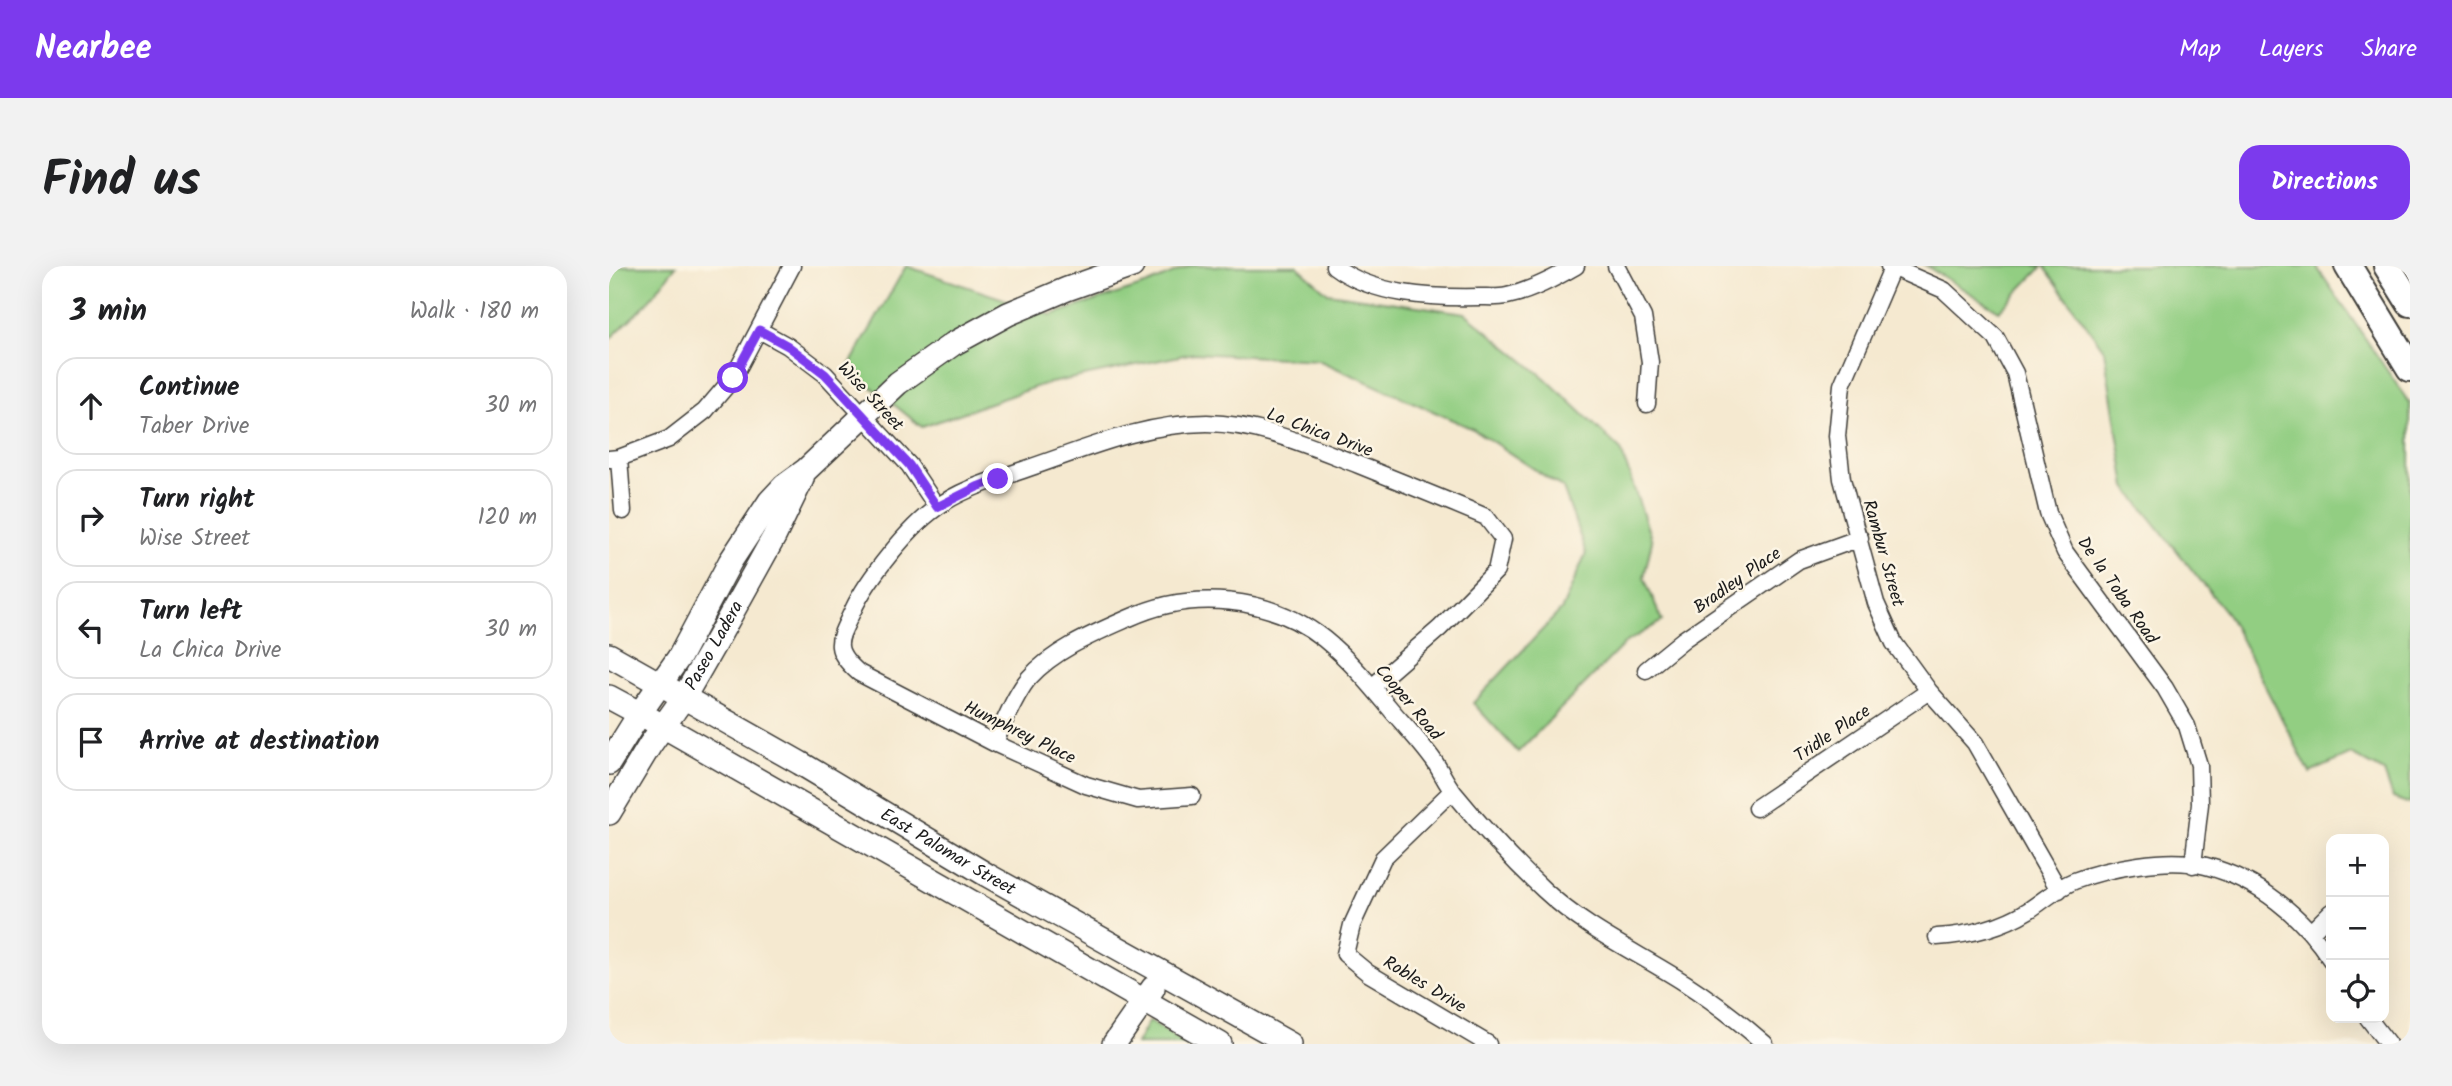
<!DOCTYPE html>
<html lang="en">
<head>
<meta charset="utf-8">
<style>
  :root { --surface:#fff; --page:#f2f2f2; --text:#202124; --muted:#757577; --line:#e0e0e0; --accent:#7c3aed }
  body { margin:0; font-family:Kalam,sans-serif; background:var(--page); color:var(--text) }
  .controls { position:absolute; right:21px; bottom:21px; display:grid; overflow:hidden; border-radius:14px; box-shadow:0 7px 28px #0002 }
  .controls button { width:63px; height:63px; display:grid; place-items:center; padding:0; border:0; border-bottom:2px solid var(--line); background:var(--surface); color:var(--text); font:35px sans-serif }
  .stop { position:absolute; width:21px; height:21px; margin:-16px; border:5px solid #7c3aed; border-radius:50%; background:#fff }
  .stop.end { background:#7c3aed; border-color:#fff; box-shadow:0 2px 7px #0008 }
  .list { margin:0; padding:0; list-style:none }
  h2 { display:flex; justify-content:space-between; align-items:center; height:91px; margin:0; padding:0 28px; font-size:30px }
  h2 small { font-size:23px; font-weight:400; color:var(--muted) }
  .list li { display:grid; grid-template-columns:46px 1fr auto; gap:21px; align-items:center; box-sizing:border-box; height:98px; margin:0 14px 14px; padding:0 14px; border:2px solid var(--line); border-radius:21px }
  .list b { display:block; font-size:26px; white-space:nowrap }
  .list p { margin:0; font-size:23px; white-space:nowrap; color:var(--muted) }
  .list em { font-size:23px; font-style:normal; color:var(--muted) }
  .icon { flex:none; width:38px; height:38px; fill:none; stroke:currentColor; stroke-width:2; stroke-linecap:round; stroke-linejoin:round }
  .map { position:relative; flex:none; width:1801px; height:778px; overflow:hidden; border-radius:21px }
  header { display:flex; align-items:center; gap:42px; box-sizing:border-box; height:98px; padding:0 35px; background:var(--accent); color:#fff }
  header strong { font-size:33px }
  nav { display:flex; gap:38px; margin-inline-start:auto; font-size:24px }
  .intro { display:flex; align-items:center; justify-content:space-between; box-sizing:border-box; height:168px; padding:0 42px }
  h1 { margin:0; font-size:49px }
  .button { padding:18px 32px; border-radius:21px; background:var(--accent); color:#fff; font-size:24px; font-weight:700 }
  main { display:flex; gap:42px; padding:0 42px }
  aside { flex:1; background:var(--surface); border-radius:21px; box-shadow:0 7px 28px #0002 }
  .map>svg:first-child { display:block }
  .green { fill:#92ce82; stroke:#57754f; stroke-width:2 }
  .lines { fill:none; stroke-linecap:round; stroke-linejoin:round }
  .street-casing { stroke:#3d3b37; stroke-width:19 }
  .secondary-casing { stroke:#3d3b37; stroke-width:26 }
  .primary-casing { stroke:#3d3b37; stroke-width:30 }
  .street { stroke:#fff; stroke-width:16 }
  .secondary { stroke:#fff; stroke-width:23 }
  .primary { stroke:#fff; stroke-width:26 }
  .route { stroke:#7c3aed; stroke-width:9 }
  .labels { text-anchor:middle; stroke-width:5; stroke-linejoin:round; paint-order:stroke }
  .street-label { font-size:18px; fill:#1c1c1c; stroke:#fcf5e5 }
</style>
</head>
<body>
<header>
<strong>Nearbee</strong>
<nav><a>Map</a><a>Layers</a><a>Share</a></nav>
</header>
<div class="intro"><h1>Find us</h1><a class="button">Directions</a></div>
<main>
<aside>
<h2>3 min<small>Walk · 180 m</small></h2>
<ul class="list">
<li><svg class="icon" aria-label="ahead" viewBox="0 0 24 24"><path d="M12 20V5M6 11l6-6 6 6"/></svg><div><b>Continue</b><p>Taber Drive</p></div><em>30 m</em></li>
<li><svg class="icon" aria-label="right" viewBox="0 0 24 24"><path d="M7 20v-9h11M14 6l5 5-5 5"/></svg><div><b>Turn right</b><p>Wise Street</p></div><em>120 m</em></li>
<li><svg class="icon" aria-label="left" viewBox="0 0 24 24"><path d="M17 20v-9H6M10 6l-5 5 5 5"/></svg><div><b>Turn left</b><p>La Chica Drive</p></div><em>30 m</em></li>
<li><svg class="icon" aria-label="arrive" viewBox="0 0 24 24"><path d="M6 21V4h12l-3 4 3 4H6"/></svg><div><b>Arrive at destination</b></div></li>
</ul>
</aside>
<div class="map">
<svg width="1801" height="778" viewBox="0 0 1801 778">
  <rect width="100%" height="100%" fill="#fcf5e5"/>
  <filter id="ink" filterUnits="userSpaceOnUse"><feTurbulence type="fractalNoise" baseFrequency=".0143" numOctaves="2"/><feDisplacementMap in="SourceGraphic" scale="14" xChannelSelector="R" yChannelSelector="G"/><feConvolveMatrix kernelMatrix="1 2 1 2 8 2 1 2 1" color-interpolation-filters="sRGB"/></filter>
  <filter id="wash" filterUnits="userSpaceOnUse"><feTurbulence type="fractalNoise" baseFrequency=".00686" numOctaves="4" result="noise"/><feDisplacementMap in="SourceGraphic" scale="28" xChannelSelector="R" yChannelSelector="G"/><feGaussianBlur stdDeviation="1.57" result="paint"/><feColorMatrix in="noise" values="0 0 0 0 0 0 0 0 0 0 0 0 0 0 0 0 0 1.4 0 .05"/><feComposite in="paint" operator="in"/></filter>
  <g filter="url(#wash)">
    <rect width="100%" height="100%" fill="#f5e9d0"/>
    <path class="green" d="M9,0H67L37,38L0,74V12Z
      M297,0L442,49L539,18L581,0H688L719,27L856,47L936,112L1012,184L1043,275L1035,311L1053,355L1016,377L909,486L864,437L953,343L977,287L954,222L864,163L709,94L585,87L432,119L313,161L239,102Z
      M1317,0H1434L1390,45Z
      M1435,0H1707L1801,138V538L1784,532L1775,506L1742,488L1701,507L1619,349L1517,221L1495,84Z
      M540,754L576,778H527Z"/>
  </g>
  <g filter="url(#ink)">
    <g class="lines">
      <defs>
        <path id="street" d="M725,0C765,30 823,32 871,31C879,31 889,32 898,30C922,25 946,12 967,0
          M1007,0L1034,51L1041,96L1038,138
          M1280,0L1335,24L1387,72L1406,107L1439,247L1456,286L1556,422L1578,460L1590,499L1591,538L1584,599
          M1283,2L1233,119L1228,170L1233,213L1267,337L1285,377L1320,425L1366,477L1450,624
          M150,64L179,80L216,108L300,199L328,241
          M10,192L14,245
          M0,193L10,192L60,173L96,145L124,112L183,0
          M1037,404L1075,373L1190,294L1251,272
          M385,477C395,458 406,428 420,412C445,384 486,367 520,352C582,323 661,330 715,373C741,394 763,421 784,446C798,462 813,478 825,495C832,505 837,517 845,527C872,560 903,594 935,624C979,665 1026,685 1076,717C1104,735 1131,756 1156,778
          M843,525L774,592L743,659L736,688L759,707L879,778
          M583,530L529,534L477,519L385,477L250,407C221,382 230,374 244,344C258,313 300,261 327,242C352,223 386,214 414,204C474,184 534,157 598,157C652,158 700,180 750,199C792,216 835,233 877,251L894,273L887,305L831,362L763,421
          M1147,542L1320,425
          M1702,666L1722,646
          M1328,671C1361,669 1391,662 1420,644C1434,635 1448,622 1465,615C1499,602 1560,590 1597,600C1648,613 1694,650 1722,694
          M1759,752L1779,778"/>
        <g id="secondary">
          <path id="s1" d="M0,389L191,497L378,609L681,778"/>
          <path d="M0,431L54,460L611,778"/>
          <path d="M0,497L31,447L71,390L121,296L161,235L175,220L197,204L289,117L344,78L399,48L458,23L523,0"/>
          <path id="s2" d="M0,547L41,479L75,431L110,370L165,271L193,213"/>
          <path d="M505,778L544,722"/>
        </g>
        <path id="primary" d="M1739,0L1801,102
          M1778,0L1801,37"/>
      </defs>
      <use href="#street" class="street-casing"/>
      <use href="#secondary" class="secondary-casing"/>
      <use href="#primary" class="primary-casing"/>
      <use href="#street" class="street"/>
      <use href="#secondary" class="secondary"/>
      <use href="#primary" class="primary"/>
    </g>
  </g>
  <g class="lines" filter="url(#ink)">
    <path class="route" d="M124,112L150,64L179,80L216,108L300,199L328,241L368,221L389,213"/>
  </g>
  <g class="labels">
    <g class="street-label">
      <text transform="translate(262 130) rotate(47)" y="6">Wise Street</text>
      <text transform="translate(711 166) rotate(20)" y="6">La Chica Drive</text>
      <text transform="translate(1275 287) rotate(74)" y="6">Rambur Street</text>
      <text transform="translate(1128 314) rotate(-35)" y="6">Bradley Place</text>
      <text transform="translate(1509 324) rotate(55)" y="6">De la Toba Road</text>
      <text dy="6" stroke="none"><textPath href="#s2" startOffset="198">Paseo Ladera</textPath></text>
      <text transform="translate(800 436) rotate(50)" y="6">Cooper Road</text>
      <text transform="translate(411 466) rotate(26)" y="6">Humphrey Place</text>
      <text transform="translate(1223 467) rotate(-34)" y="6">Tridle Place</text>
      <text dy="6" stroke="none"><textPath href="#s1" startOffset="392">East Palomar Street</textPath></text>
      <text transform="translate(816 718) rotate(31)" y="6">Robles Drive</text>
    </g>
  </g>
</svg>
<div class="controls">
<button>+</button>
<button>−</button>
<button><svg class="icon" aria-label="locate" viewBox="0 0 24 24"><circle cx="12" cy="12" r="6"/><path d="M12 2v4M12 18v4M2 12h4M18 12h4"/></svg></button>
</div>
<div class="stop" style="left:124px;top:112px"></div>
<div class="stop end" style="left:389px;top:213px"></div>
</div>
</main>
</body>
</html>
